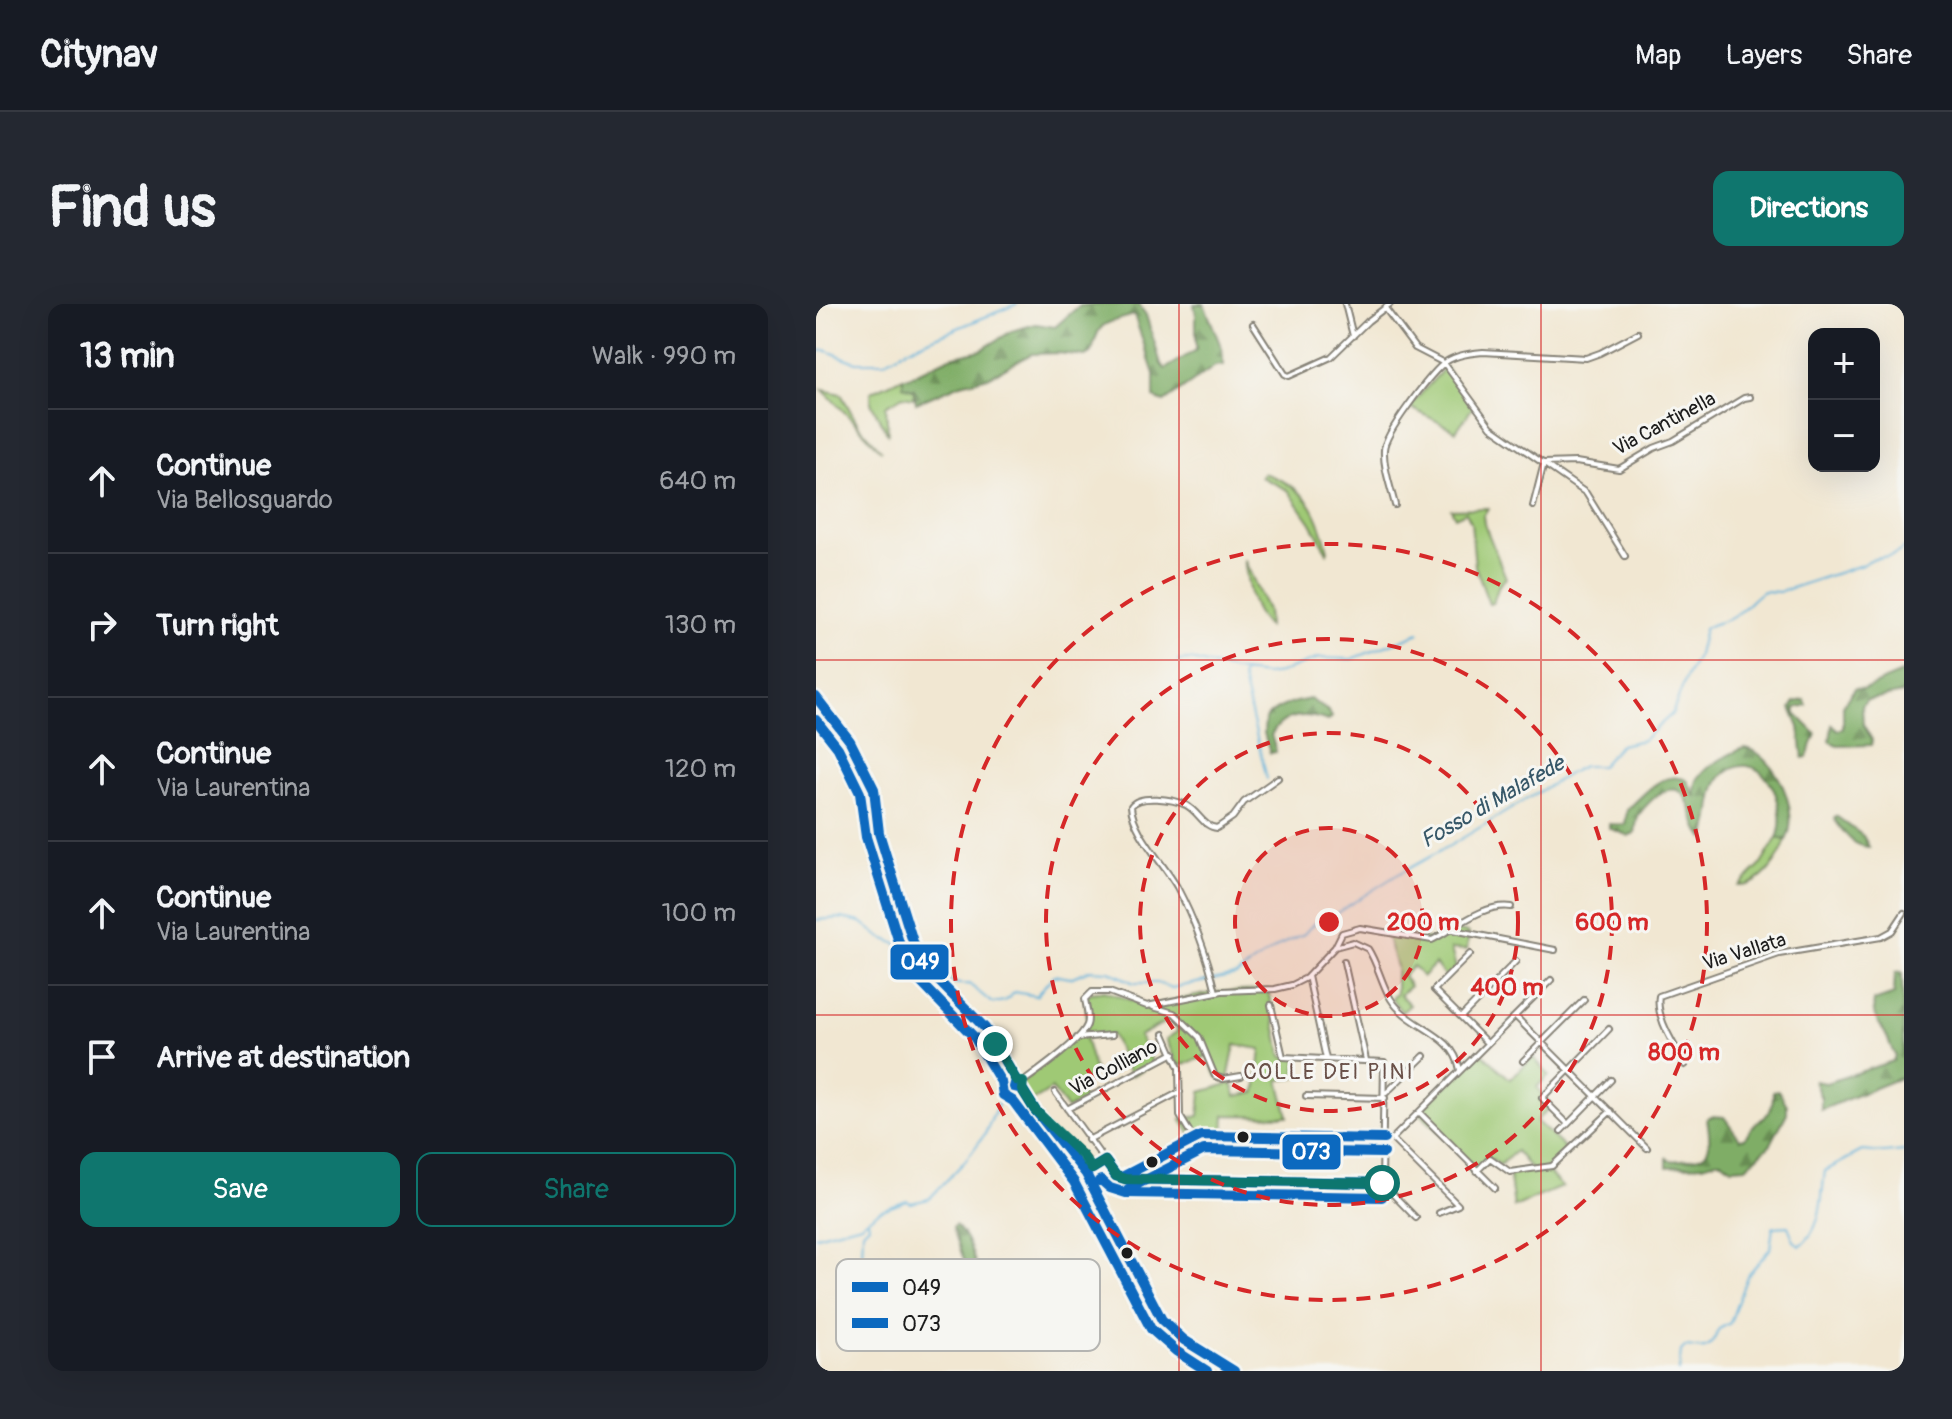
<!DOCTYPE html>
<html lang="en">
<head>
<meta charset="utf-8">
<style>
  :root { --surface:#171b24; --page:#242831; --text:#f1f3f6; --muted:#9ea1a6; --line:#363941; --accent:#0f766e }
  body { margin:0; font-family:Pangolin,sans-serif; background:var(--page); color:var(--text) }
  .controls { position:absolute; right:24px; top:24px; display:grid; overflow:hidden; border-radius:16px; box-shadow:0 8px 32px #0002 }
  .controls button { width:72px; height:72px; display:grid; place-items:center; padding:0; border:0; border-bottom:2px solid var(--line); background:var(--surface); color:var(--text); font:40px sans-serif }
  .stop { position:absolute; width:24px; height:24px; margin:-18px; border:6px solid #0f766e; border-radius:50%; background:#fff }
  .stop.end { background:#0f766e; border-color:#fff; box-shadow:0 2px 8px #0008 }
  .list { margin:0; padding:0; list-style:none }
  h2 { display:flex; justify-content:space-between; align-items:center; height:104px; margin:0; padding:0 32px; font-size:34px }
  h2 small { font-size:26px; font-weight:400; color:var(--muted) }
  .list li { display:grid; grid-template-columns:52px 1fr auto; gap:24px; align-items:center; box-sizing:border-box; height:144px; padding:0 32px; border-top:2px solid var(--line) }
  .list b { display:block; font-size:30px; white-space:nowrap }
  .list p { margin:0; font-size:26px; white-space:nowrap; color:var(--muted) }
  .list em { font-size:26px; font-style:normal; color:var(--muted) }
  .actions { display:flex; gap:16px; padding:24px 32px }
  .actions a { flex:1; padding:18px 0; border:2px solid var(--accent); border-radius:16px; text-align:center; font-size:28px; color:var(--accent) }
  .actions .main { background:var(--accent); color:#fff }
  .icon { flex:none; width:44px; height:44px; fill:none; stroke:currentColor; stroke-width:2; stroke-linecap:round; stroke-linejoin:round }
  .map { position:relative; flex:none; width:1088px; height:1067px; overflow:hidden; border-radius:16px }
  header { display:flex; align-items:center; gap:48px; box-sizing:border-box; height:112px; padding:0 40px; background:var(--surface); border-bottom:2px solid var(--line) }
  header strong { font-size:38px }
  nav { display:flex; gap:44px; margin-inline-start:auto; font-size:28px }
  .intro { display:flex; align-items:center; justify-content:space-between; box-sizing:border-box; height:192px; padding:0 48px }
  h1 { margin:0; font-size:56px }
  .button { padding:20px 36px; border-radius:16px; background:var(--accent); color:#fff; font-size:28px; font-weight:700 }
  main { display:flex; gap:48px; padding:0 48px }
  aside { flex:1; background:var(--surface); border-radius:16px; box-shadow:0 8px 32px #0002 }
  .map>svg:first-child { display:block }
  .green { fill:#9fc975; stroke:#5e7248; stroke-width:2 }
  .forest { fill:url(#forest-firs); stroke:#4e6441; stroke-width:2 }
  .lines { fill:none; stroke-linecap:round; stroke-linejoin:round }
  .stream { stroke:#5db0d9; stroke-width:2 }
  .minor-casing { stroke:#868277; stroke-width:8 }
  .major-casing { stroke:#868277; stroke-width:10 }
  .minor { stroke:#fff; stroke-width:4 }
  .major { stroke:#fff; stroke-width:6 }
  .bus-1-casing { stroke:#f6f6f2; stroke-width:16 }
  .bus-2-casing { stroke:#f6f6f2; stroke-width:16 }
  .bus-1 { stroke:#0c69bf; stroke-width:10 }
  .bus-2 { stroke:#0c69bf; stroke-width:10 }
  .route { stroke:#0f766e; stroke-width:10 }
  .grid { fill:none; stroke:#d62828; stroke-width:2; stroke-opacity:0.55 }
  .ring { fill:none; stroke:#d62828; stroke-width:4; stroke-dasharray:14 10 }
  .bus-dot { fill:#1c1c1c; stroke:#f6f6f2; stroke-width:3 }
  .labels { text-anchor:middle; stroke-width:6; stroke-linejoin:round; paint-order:stroke }
  .street-label { font-size:20px; fill:#1c1c1c; stroke:#f6f6f2 }
  .water-label { font-size:22px; font-style:italic; fill:#365768; stroke:#f6f6f2 }
  .neighbourhood-label { font-size:22px; letter-spacing:2px; fill:#695048; stroke:#f6f6f2 }
  .key { fill:#f6f6f2; stroke:#b5b5b2; stroke-width:2 }
  .key-label { font-size:22px; fill:#1c1c1c }
  .centre { fill:#d62828; stroke:#f6f6f2; stroke-width:4 }
  .ring-label { font-size:24px; text-anchor:middle; font-weight:bold; fill:#d62828; stroke:#f6f6f2; stroke-width:6; stroke-linejoin:round; paint-order:stroke }
  .line-badge { stroke:#f6f6f2; stroke-width:3 }
  .badge-label { font-size:22px; text-anchor:middle; font-weight:bold; fill:#fff }
</style>
</head>
<body>
<header>
<strong>Citynav</strong>
<nav><a>Map</a><a>Layers</a><a>Share</a></nav>
</header>
<div class="intro"><h1>Find us</h1><a class="button">Directions</a></div>
<main>
<aside>
<h2>13 min<small>Walk · 990 m</small></h2>
<ul class="list">
<li><svg class="icon" aria-label="ahead" viewBox="0 0 24 24"><path d="M12 20V5M6 11l6-6 6 6"/></svg><div><b>Continue</b><p>Via Bellosguardo</p></div><em>640 m</em></li>
<li><svg class="icon" aria-label="right" viewBox="0 0 24 24"><path d="M7 20v-9h11M14 6l5 5-5 5"/></svg><div><b>Turn right</b></div><em>130 m</em></li>
<li><svg class="icon" aria-label="ahead" viewBox="0 0 24 24"><path d="M12 20V5M6 11l6-6 6 6"/></svg><div><b>Continue</b><p>Via Laurentina</p></div><em>120 m</em></li>
<li><svg class="icon" aria-label="ahead" viewBox="0 0 24 24"><path d="M12 20V5M6 11l6-6 6 6"/></svg><div><b>Continue</b><p>Via Laurentina</p></div><em>100 m</em></li>
<li><svg class="icon" aria-label="arrive" viewBox="0 0 24 24"><path d="M6 21V4h12l-3 4 3 4H6"/></svg><div><b>Arrive at destination</b></div></li>
</ul>
<div class="actions"><a class="main">Save</a><a>Share</a></div>
</aside>
<div class="map">
<svg width="1088" height="1067" viewBox="0 0 1088 1067">
  <defs>
    <pattern id="forest-firs" width="22" height="20" patternUnits="userSpaceOnUse" patternTransform="scale(2)"><rect width="22" height="20" fill="#7fad66"/><path d="M5 1l3.5 6h-7zM16 11l3.5 6h-7z" fill="#678c53"/></pattern>
  </defs>
  <rect width="100%" height="100%" fill="#f6f6f2"/>
  <filter id="ink" filterUnits="userSpaceOnUse"><feTurbulence type="fractalNoise" baseFrequency=".0125" numOctaves="2"/><feDisplacementMap in="SourceGraphic" scale="16" xChannelSelector="R" yChannelSelector="G"/><feConvolveMatrix kernelMatrix="1 2 1 2 8 2 1 2 1" color-interpolation-filters="sRGB"/></filter>
  <filter id="wash" filterUnits="userSpaceOnUse"><feTurbulence type="fractalNoise" baseFrequency=".006" numOctaves="4" result="noise"/><feDisplacementMap in="SourceGraphic" scale="32" xChannelSelector="R" yChannelSelector="G"/><feGaussianBlur stdDeviation="1.8" result="paint"/><feColorMatrix in="noise" values="0 0 0 0 0 0 0 0 0 0 0 0 0 0 0 0 0 1.4 0 .05"/><feComposite in="paint" operator="in"/></filter>
  <g filter="url(#wash)">
    <rect width="100%" height="100%" fill="#f1e7d2"/>
    <path class="green" d="M629,63L657,103L640,127L593,103Z
      M87,73V81L98,86V94L87,92L70,102L72,131L55,99V88Z
      M7,86L25,90L43,122L66,147Z
      M447,169C491,183 501,204 512,246L511,249L495,219L472,186L445,173Z
      M672,204L667,212L668,219L690,274L683,281L677,299L673,300L659,262L655,218L650,208L639,213L635,205Z
      M428,255L451,306L452,323C433,305 432,279 428,255Z
      M961,534L970,536C964,555 945,583 923,582L944,562Z
      M632,625L653,629L651,646L635,645L640,664L630,674L619,660L606,673L597,662L587,672L594,682L584,691L594,701L586,708L575,694L580,690V663L570,629L616,636Z
      M452,686L465,749L467,753L481,754L480,774L463,776L472,812L409,811L408,832L378,835L365,815L383,812L385,788L416,779L420,792L440,788L445,745L419,741L412,775L401,773L392,752L362,762L350,735L362,727L355,715L323,732L338,760L315,772L296,731L269,734L279,769L259,782L269,796L251,805L236,785L214,799L206,785H199L202,775L207,777L272,722L269,695L274,689L289,687L331,702L400,688Z
      M664,747L694,775L717,753L733,771L721,783L734,803L720,817L752,847L731,867L746,883L698,903L693,868L715,865L700,847L684,861L676,855L661,867L603,808Z"/>
    <path class="forest" d="M289,0H322L330,11L345,60L349,65L380,46V11L378,0H388L406,45L407,61L399,62L348,98L338,94V70L318,11C288,21 283,15 276,48L269,52L242,49L215,50L172,73L145,80L100,99L98,86L87,81V73H93L134,53L165,46L196,27L220,20L239,23L263,2Z
      M1088,368V389L1050,396L1046,402L1047,420L1056,436L1055,441L1021,442L1014,437L1016,421L1022,426L1027,425V401L1039,384L1048,385Z
      M494,395L512,407L516,413L512,417C490,409 468,409 455,431L460,448L454,449L448,429L449,415C462,401 476,399 494,395Z
      M989,396L991,401L980,404V410L1000,430L991,453L987,454L983,423L975,404L979,398Z
      M930,444C960,451 985,509 970,536L961,534C975,502 944,434 904,474C895,484 896,518 889,534C873,522 877,472 845,489C838,493 827,504 823,511C820,515 820,524 819,529L813,532L793,524V520L809,521L811,506C828,491 846,465 871,476L880,493C879,487 879,478 883,473C891,462 917,447 930,444Z
      M1020,512L1047,532L1053,543C1035,542 1029,529 1018,515Z
      M1086,668L1088,772L1005,806V794L998,777L1010,779L1077,757L1079,751C1075,745 1074,739 1071,733C1065,719 1055,715 1058,697L1078,690L1079,669Z
      M962,786L971,801V809L955,840L930,863L916,864L906,857H900L887,861L851,863V854L855,857C890,854 898,854 891,815L895,812L908,813L924,835L929,834C942,808 958,820 957,787Z
      M139,921C156,934 160,965 166,985L165,993L160,991L137,924Z"/>
    <g class="lines">
      <path class="stream" d="M0,48L9,46L39,58H68L95,43L201,0
        M362,357L375,356L419,367L450,371L464,369L503,354L536,355L603,329
        M428,368L426,372L451,475
        M0,616L25,614L45,618L64,633L84,641L93,654L99,652
        M105,650C131,654 118,683 153,680L176,699L189,697L199,688L220,692L238,671L254,674L273,666L293,667L318,679H341L356,684L420,671L464,641L488,630L498,619L516,612L579,572L635,541L759,466L768,462H785L804,441L827,436L856,410L870,374L882,351L888,325C897,318 907,319 917,313C928,306 936,294 947,287L963,288L1046,261C1062,247 1071,259 1088,244
        M52,916L53,921L47,927L46,953L63,1008L54,1031
        M0,932L45,920L63,907L91,897L95,899L113,895L150,856L169,830L187,789
        M63,1009L75,1024L77,1032
        M863,1067L865,1047L869,1043C893,1046 893,1046 903,1025L914,1019L931,972L954,945L957,923L972,922L978,937L984,942C1007,925 1005,893 1009,867L1046,847L1068,849L1088,847"/>
    </g>
  </g>
  <g filter="url(#ink)">
    <g class="lines">
      <defs>
        <path id="minor" d="M529,0L537,32
          M569,4L599,44L628,59L675,123L770,189L809,252
          M437,20L469,70L473,72L515,53L552,17L574,0
          M579,201C575,184 567,164 568,146C568,130 613,72 627,60C637,51 654,49 667,48L770,54L784,49L822,29
          M717,202L728,159L760,158L803,165L838,144L857,137L928,94L934,93
          M632,625L739,646
          M519,643L526,629L544,624L616,636C640,624 667,599 695,603
          M654,650L618,686L671,739
          M528,658L550,756
          M492,672L510,755
          M400,688C391,650 379,617 361,583C348,560 316,527 315,502C323,490 357,495 370,501C383,508 387,523 401,524L417,513L428,498L462,474
          M455,701L467,753L568,758L566,879
          M337,703L358,709L383,733L399,772L407,775L425,772
          M699,712L831,844
          M645,713L700,657
          M793,725L726,794L752,820L795,776
          M348,730L363,764L364,812L378,835
          M261,734L296,731
          M707,757L768,696
          M869,761C859,741 839,714 843,692L963,650L1065,633L1076,627L1088,609
          M207,778C222,767 265,737 271,721C274,713 270,703 269,695L276,688H293L331,702L406,687L459,685L476,681L490,674L519,643L537,638L552,645C564,663 567,691 584,706C605,727 638,732 644,766
          M239,788L289,857
          M570,789L608,752
          M490,792L569,794
          M251,805L358,749
          M603,808L679,884
          M239,827C254,841 278,856 283,877C284,883 285,890 287,896
          M745,827L752,820
          M576,835L642,901L623,909
          M272,836L364,788
          M276,865L289,857L300,872L310,875L566,879L600,914
          M661,867L674,854L694,868L736,862L795,807
          M302,873L308,872L385,832L576,835L735,676"/>
        <path id="major" d="M0,393L34,437L58,485L63,529L103,657L169,724L200,776L198,783L206,785L219,806L270,870L346,1016L368,1036L418,1067"/>
      </defs>
      <use href="#minor" class="minor-casing"/>
      <use href="#major" class="major-casing"/>
      <use href="#minor" class="minor"/>
      <use href="#major" class="major"/>
      <defs>
        <path id="bus-1" d="M0,393L34,437L58,485L63,529L103,657L169,724L200,776L198,783L206,785L219,806L270,870L346,1016L368,1036L418,1067
          M276,865L289,857L300,872L310,875L566,879
          M306,873L385,832L568,835"/>
        <path id="bus-2" d="M0,416L22,444L44,489L50,533L91,664L158,733L185,778L187,791L197,797L258,878L335,1025L360,1047L391,1067
          M283,877L285,876L294,884L310,889L566,893
          M312,885L388,846L568,849"/>
      </defs>
      <use href="#bus-1" class="bus-1-casing"/>
      <use href="#bus-2" class="bus-2-casing"/>
      <use href="#bus-1" class="bus-1"/>
      <use href="#bus-2" class="bus-2"/>
    </g>
  </g>
  <g class="lines" filter="url(#ink)">
    <path class="route" d="M179,740L200,776L207,778L206,785L219,806L267,852L276,865L289,857L300,872L309,875L566,879"/>
  </g>
  <path class="grid" d="M363,0V1067M725,0V1067M0,356H1088M0,711H1088"/>
  <circle cx="513" cy="618" r="94" fill="#d62828" fill-opacity=".12"/>
  <g class="ring">
    <circle cx="513" cy="618" r="94"/>
    <circle cx="513" cy="618" r="189"/>
    <circle cx="513" cy="618" r="283"/>
    <circle cx="513" cy="618" r="378"/>
  </g>
  <g class="bus-dot">
    <circle cx="427" cy="833" r="7"/>
    <circle cx="336" cy="858" r="7"/>
    <circle cx="311" cy="949" r="7"/>
  </g>
  <g class="labels">
    <g class="street-label">
      <text transform="translate(848 119) rotate(-28)" y="7">Via Cantinella</text>
      <text transform="translate(928 647) rotate(-17)" y="7">Via Vallata</text>
      <text transform="translate(297 763) rotate(-28)" y="7">Via Colliano</text>
    </g>
    <g class="water-label">
      <text transform="translate(676 497) rotate(-30)" y="8">Fosso di Malafede</text>
    </g>
    <g class="neighbourhood-label">
      <text x="513" y="775">COLLE DEI PINI</text>
    </g>
  </g>
  <rect x="20" y="955" width="264" height="92" rx="12" class="key"/>
  <rect x="36" y="978" width="36" height="10" fill="#0c69bf"/>
  <rect x="36" y="1014" width="36" height="10" fill="#0c69bf"/>
  <g class="key-label">
    <text x="86" y="991">049</text>
    <text x="86" y="1027">073</text>
  </g>
  <circle cx="513" cy="618" r="12" class="centre"/>
  <g class="ring-label">
    <text x="607" y="626">200 m</text>
    <text x="796" y="626">600 m</text>
    <text x="691" y="691">400 m</text>
    <text x="868" y="756">800 m</text>
  </g>
  <g class="line-badge">
    <rect x="73" y="639" width="61" height="38" rx="8" fill="#0c69bf"/>
    <rect x="465" y="829" width="61" height="38" rx="8" fill="#0c69bf"/>
  </g>
  <g class="badge-label">
    <text x="104" y="665">049</text>
    <text x="495" y="855">073</text>
  </g>
</svg>
<div class="controls">
<button>+</button>
<button>−</button>
</div>
<div class="stop" style="left:566px;top:879px"></div>
<div class="stop end" style="left:179px;top:740px"></div>
</div>
</main>
</body>
</html>
